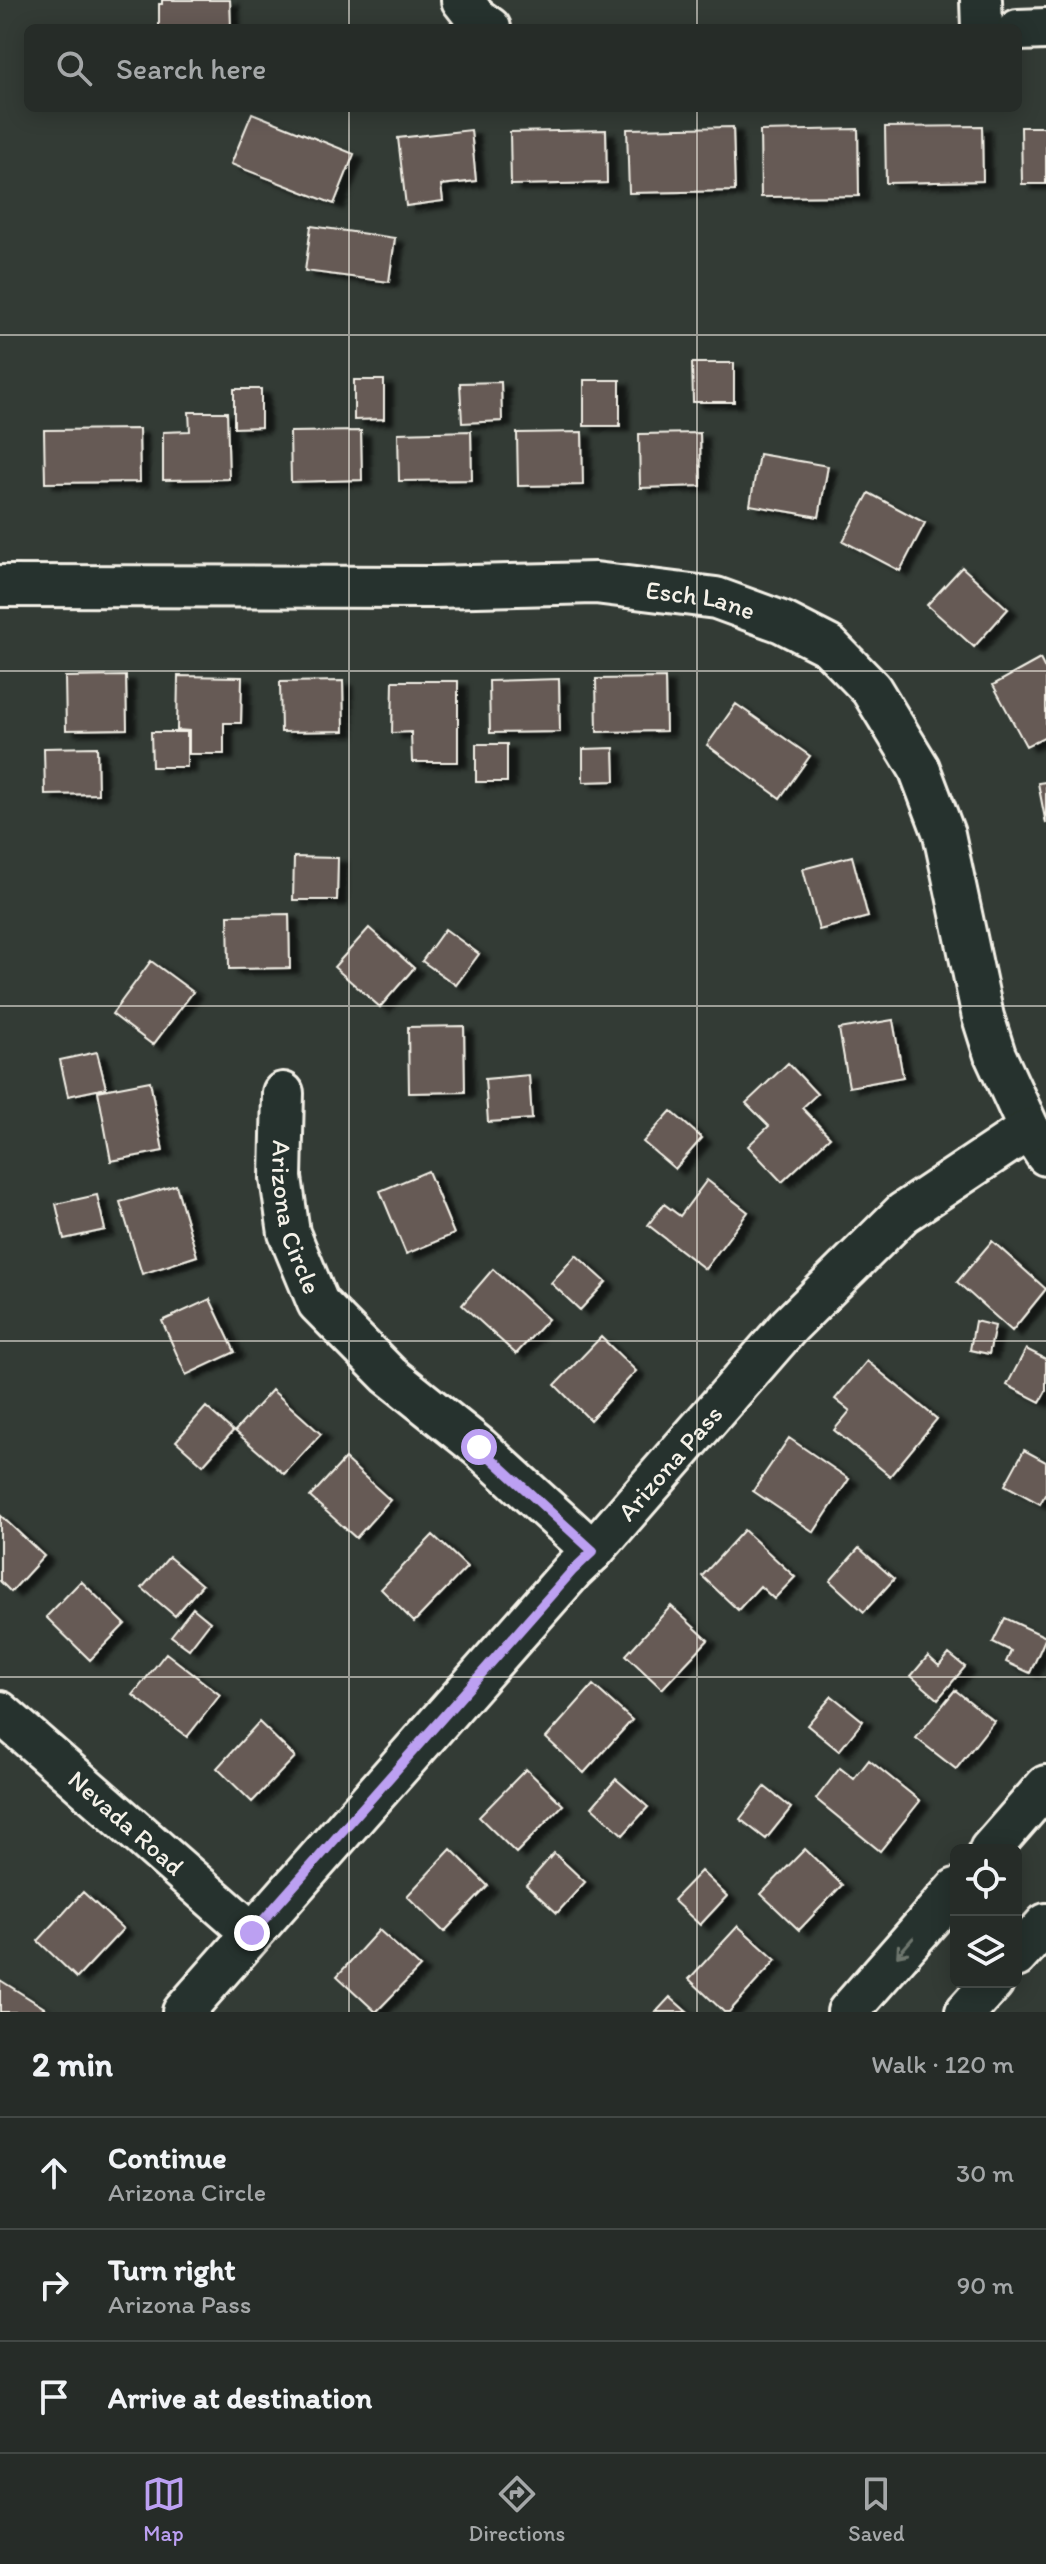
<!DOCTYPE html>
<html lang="en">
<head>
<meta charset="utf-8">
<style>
  :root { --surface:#262c28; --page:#323834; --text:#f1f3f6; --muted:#a4a7a8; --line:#424845; --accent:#bca0f2 }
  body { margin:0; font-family:Itim,sans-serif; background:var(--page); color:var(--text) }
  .controls { position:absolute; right:24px; bottom:24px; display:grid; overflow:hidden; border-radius:12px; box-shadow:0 4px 20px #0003 }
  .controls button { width:72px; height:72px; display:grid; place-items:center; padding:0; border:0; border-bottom:2px solid var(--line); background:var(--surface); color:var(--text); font:40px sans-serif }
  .stop { position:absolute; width:24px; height:24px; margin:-18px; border:6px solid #bca0f2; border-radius:50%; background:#fff }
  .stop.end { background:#bca0f2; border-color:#fff; box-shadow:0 2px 8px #0008 }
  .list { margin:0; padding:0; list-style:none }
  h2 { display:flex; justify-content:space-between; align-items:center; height:104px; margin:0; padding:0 32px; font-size:34px }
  h2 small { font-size:26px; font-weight:400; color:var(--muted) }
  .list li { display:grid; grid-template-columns:52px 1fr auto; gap:24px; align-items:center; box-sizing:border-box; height:112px; padding:0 32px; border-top:2px solid var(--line) }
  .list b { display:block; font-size:30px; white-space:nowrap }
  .list p { margin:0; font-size:26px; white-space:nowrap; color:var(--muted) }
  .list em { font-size:26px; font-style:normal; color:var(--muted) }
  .icon { flex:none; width:44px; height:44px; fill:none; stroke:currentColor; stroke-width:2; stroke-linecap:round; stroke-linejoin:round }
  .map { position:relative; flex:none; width:1046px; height:2012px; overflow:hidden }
  .search { position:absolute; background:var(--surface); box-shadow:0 4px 20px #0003; left:24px; right:24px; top:24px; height:88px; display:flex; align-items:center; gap:20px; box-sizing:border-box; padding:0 28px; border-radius:12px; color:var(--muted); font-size:30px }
  .sheet { height:440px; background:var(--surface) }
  nav { display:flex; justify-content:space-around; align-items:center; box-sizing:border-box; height:112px; border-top:2px solid var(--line); background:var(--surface); font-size:22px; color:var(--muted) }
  nav a { display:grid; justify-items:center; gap:4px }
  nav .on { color:var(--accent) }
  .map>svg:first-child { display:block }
  .building { fill:#665a54; stroke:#f4f1e8; stroke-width:2; filter:url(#shadow) }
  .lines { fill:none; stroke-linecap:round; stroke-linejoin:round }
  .minor-casing { stroke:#f4f1e8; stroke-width:46 }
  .minor { stroke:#26332d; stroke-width:40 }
  .oneway { stroke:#6e766e }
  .route { stroke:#bca0f2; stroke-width:10 }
  .grid { fill:none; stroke:#f4f1e8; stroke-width:2; stroke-opacity:0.55 }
  .labels { text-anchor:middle; stroke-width:6; stroke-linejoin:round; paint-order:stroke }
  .street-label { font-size:26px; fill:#f4f1e8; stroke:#26332d }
</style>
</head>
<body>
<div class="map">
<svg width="1046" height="2012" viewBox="0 0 1046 2012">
  <defs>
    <filter id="shadow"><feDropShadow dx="9" dy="5" stdDeviation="2" flood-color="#0009"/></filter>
  </defs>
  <rect width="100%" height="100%" fill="#333b35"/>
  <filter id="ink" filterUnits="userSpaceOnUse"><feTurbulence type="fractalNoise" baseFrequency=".0125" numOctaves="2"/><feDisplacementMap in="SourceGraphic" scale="16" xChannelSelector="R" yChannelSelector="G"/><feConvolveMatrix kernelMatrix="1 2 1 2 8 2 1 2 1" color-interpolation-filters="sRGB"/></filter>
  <g filter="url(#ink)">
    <path class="building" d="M162,0H230L231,28H159V4H162Z
      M252,113L354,154L334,204L231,164Z
      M982,126L983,181L886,183L885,127Z
      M733,127L735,191L629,193L627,129Z
      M1021,127H1046V184H1022Z
      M858,129L859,196L761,197L760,131Z
      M471,130L476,181L441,185L443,201L406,206L398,138Z
      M606,130L607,183L511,185L510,132Z
      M311,226L395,238L389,282L305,271Z
      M692,363H734V402H693Z
      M354,380H384V419L354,420Z
      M584,380H620V426H584Z
      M501,382L502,421L462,423L460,383Z
      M234,389H261V427L234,428Z
      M189,412H227L229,479L163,480V432L190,431Z
      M139,429L140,482L45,483L44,430Z
      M361,431L362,480L291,482L290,432Z
      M471,431L472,480L399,481L398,433Z
      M582,432L583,485L518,486L517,433Z
      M700,433L701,486L640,488L639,434Z
      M759,454L828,466L819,517L750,505Z
      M869,493L925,523L900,571L843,541Z
      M962,567L1008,609L974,647L927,605Z
      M1040,659L1046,671V736L1026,746L993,685Z
      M126,676L127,729L66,730L65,677Z
      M178,676L242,677L241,723H224V754H189V731L177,730Z
      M665,678L666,731L597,732L596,679Z
      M559,679L560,732L490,733L489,681Z
      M343,681L344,731L281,732L280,682Z
      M393,681H458V762H412L411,732L392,733Z
      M736,704L810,756L780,798L707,745Z
      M151,732H187V767H152Z
      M476,744H507V782H476Z
      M97,747L98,794L45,795L44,748Z
      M614,748L615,781L583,782V749Z
      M1046,782V824L1038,783Z
      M852,856L868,917L819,930L803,869Z
      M294,857L338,858L337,900H293Z
      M289,914L290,968L229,969L228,915Z
      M369,928L414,968L380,1007L334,967Z
      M445,929L479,954L456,985L422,961Z
      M151,961L193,992L153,1045L112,1014Z
      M893,1020L903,1077L849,1087L839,1029Z
      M464,1026L465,1092L409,1093L408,1027Z
      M97,1052L106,1088L68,1096L60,1060Z
      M788,1063L817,1094L802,1108L830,1137L782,1182L748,1146L769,1126L746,1103Z
      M529,1075L532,1119L488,1122L485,1079Z
      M150,1081L163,1151L111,1161L98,1091Z
      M671,1111L702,1138L675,1169L643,1142Z
      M428,1171L454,1234L406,1254L380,1191Z
      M707,1180L748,1212L705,1269L648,1225L664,1204L680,1216Z
      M176,1185L197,1256L142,1274L120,1202Z
      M97,1195L105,1230L64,1239L56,1204Z
      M992,1241L1046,1289L1012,1331L957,1282Z
      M576,1255L606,1282L580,1310L551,1283Z
      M493,1269L548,1319L516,1354L462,1305Z
      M210,1299L235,1352L186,1375L162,1321Z
      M975,1321L995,1326L989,1354L970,1350Z
      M601,1337L636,1371L590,1420L555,1385Z
      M1026,1349L1046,1359V1391L1040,1402L1007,1385Z
      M867,1361L937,1419L890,1476L834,1430L850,1411L835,1399Z
      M272,1390L321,1434L284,1474L235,1431Z
      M206,1407L233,1431L203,1465L176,1441Z
      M789,1438L849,1479L814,1532L753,1491Z
      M1024,1450L1046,1462V1493L1040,1504L1005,1485Z
      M345,1459L390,1500L356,1538L310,1497Z
      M0,1515L44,1556L11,1592L0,1581Z
      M744,1530L795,1577L774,1599L760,1586L738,1610L702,1576Z
      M433,1535L467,1567L414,1622L381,1589Z
      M859,1548L894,1579L864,1612L830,1581Z
      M169,1557L202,1585L175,1616L142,1588Z
      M81,1581L125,1624L90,1660L46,1617Z
      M671,1606L708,1640L662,1689L626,1655Z
      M193,1608L210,1622L189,1649L171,1636Z
      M1005,1618L1046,1637L1030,1673L1006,1662L1011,1651L993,1642Z
      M166,1653L220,1695L187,1737L133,1695Z
      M949,1654L965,1667L938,1699L911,1676L928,1656L939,1666Z
      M593,1685L632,1720L584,1773L546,1738Z
      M955,1690L994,1721L956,1769L916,1738Z
      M832,1696L863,1721L839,1751L807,1725Z
      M259,1722L295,1757L252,1802L217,1768Z
      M869,1760L920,1801L880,1851L816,1799L840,1768L854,1779Z
      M526,1769L563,1805L516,1853L479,1817Z
      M616,1779L648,1807L623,1835L592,1807Z
      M765,1787L791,1808L766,1839L740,1819Z
      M451,1849L488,1886L444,1932L407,1896Z
      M805,1849L842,1885L799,1930L761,1894Z
      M554,1853L585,1882L557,1913L526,1885Z
      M701,1871L727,1896L700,1925L673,1900Z
      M83,1892L123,1929L77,1978L38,1941Z
      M738,1926L776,1960L729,2012H724L689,1979Z
      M379,1930L420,1967L376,2012L337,1976Z
      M0,1980L49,2011L48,2012H0Z
      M670,1997L687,2012H656Z"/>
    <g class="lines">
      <defs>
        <g id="minor">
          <path d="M462,0L476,18L490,28"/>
          <path d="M981,0L982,28"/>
          <path d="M1018,30L1046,29"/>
          <path id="s1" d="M0,586L433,587L595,583L716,598L782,622L829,646L871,689L919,768L944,834L983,1017L995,1055L1029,1129L1046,1155"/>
          <path id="s2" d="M283,1093L281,1178L289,1233L318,1303L389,1375L479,1447L593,1551"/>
          <path id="s3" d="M0,1712L252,1933"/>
          <path d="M990,1850L1046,1786"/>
          <path d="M1016,1957L1046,1924"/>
          <path id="s4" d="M183,2012L573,1570L593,1551L790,1325L903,1213L1029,1129"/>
          <path d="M848,2012L956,1889"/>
          <path d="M966,2012L993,1982"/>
        </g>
      </defs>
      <use href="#minor" class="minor-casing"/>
      <use href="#minor" class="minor"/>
    </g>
    <defs><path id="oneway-shaft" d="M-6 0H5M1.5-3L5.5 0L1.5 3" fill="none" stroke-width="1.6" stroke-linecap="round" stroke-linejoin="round" transform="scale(2)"/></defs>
    <use class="oneway" href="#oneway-shaft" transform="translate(905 1947) rotate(131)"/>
  </g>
  <g class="lines" filter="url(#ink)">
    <path class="route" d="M252,1933L573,1570L593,1551L479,1447"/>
  </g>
  <path class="grid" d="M349,0V28M697,0V28M349,108V2012M697,108V2012M0,335H1046M0,671H1046M0,1006H1046M0,1341H1046M0,1677H1046"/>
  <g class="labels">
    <g class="street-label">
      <text dy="9" stroke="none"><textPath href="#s1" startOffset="702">Esch Lane</textPath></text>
      <text dy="9" stroke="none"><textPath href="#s2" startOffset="126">Arizona Circle</textPath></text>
      <text dy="9" stroke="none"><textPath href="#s4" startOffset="734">Arizona Pass</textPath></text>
      <text dy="9" stroke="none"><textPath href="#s3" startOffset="168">Nevada Road</textPath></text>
    </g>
  </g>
</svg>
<div class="controls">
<button><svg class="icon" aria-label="locate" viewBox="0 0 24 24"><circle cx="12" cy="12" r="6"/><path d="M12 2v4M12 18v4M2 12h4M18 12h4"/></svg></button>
<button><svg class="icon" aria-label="layers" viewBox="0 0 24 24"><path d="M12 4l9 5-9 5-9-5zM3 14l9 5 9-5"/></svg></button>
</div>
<div class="stop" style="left:479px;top:1447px"></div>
<div class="stop end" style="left:252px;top:1933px"></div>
<div class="search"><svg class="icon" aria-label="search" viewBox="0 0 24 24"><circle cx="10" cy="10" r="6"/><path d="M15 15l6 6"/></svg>Search here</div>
</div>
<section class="sheet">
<h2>2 min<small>Walk · 120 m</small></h2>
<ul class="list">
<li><svg class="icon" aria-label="ahead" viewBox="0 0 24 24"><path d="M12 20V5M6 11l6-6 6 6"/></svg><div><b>Continue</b><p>Arizona Circle</p></div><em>30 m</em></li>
<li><svg class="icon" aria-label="right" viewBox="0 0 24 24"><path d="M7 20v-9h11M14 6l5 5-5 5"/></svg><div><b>Turn right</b><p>Arizona Pass</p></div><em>90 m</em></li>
<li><svg class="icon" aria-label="arrive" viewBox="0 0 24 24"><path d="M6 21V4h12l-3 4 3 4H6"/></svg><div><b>Arrive at destination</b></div></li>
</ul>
</section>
<nav>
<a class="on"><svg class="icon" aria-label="map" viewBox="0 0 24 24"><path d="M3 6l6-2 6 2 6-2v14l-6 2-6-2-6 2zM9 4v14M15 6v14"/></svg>Map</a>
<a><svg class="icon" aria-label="directions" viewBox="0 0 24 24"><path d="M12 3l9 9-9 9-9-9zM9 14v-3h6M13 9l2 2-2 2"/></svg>Directions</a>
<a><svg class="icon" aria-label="saved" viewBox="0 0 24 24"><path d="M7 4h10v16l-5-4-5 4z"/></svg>Saved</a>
</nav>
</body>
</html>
